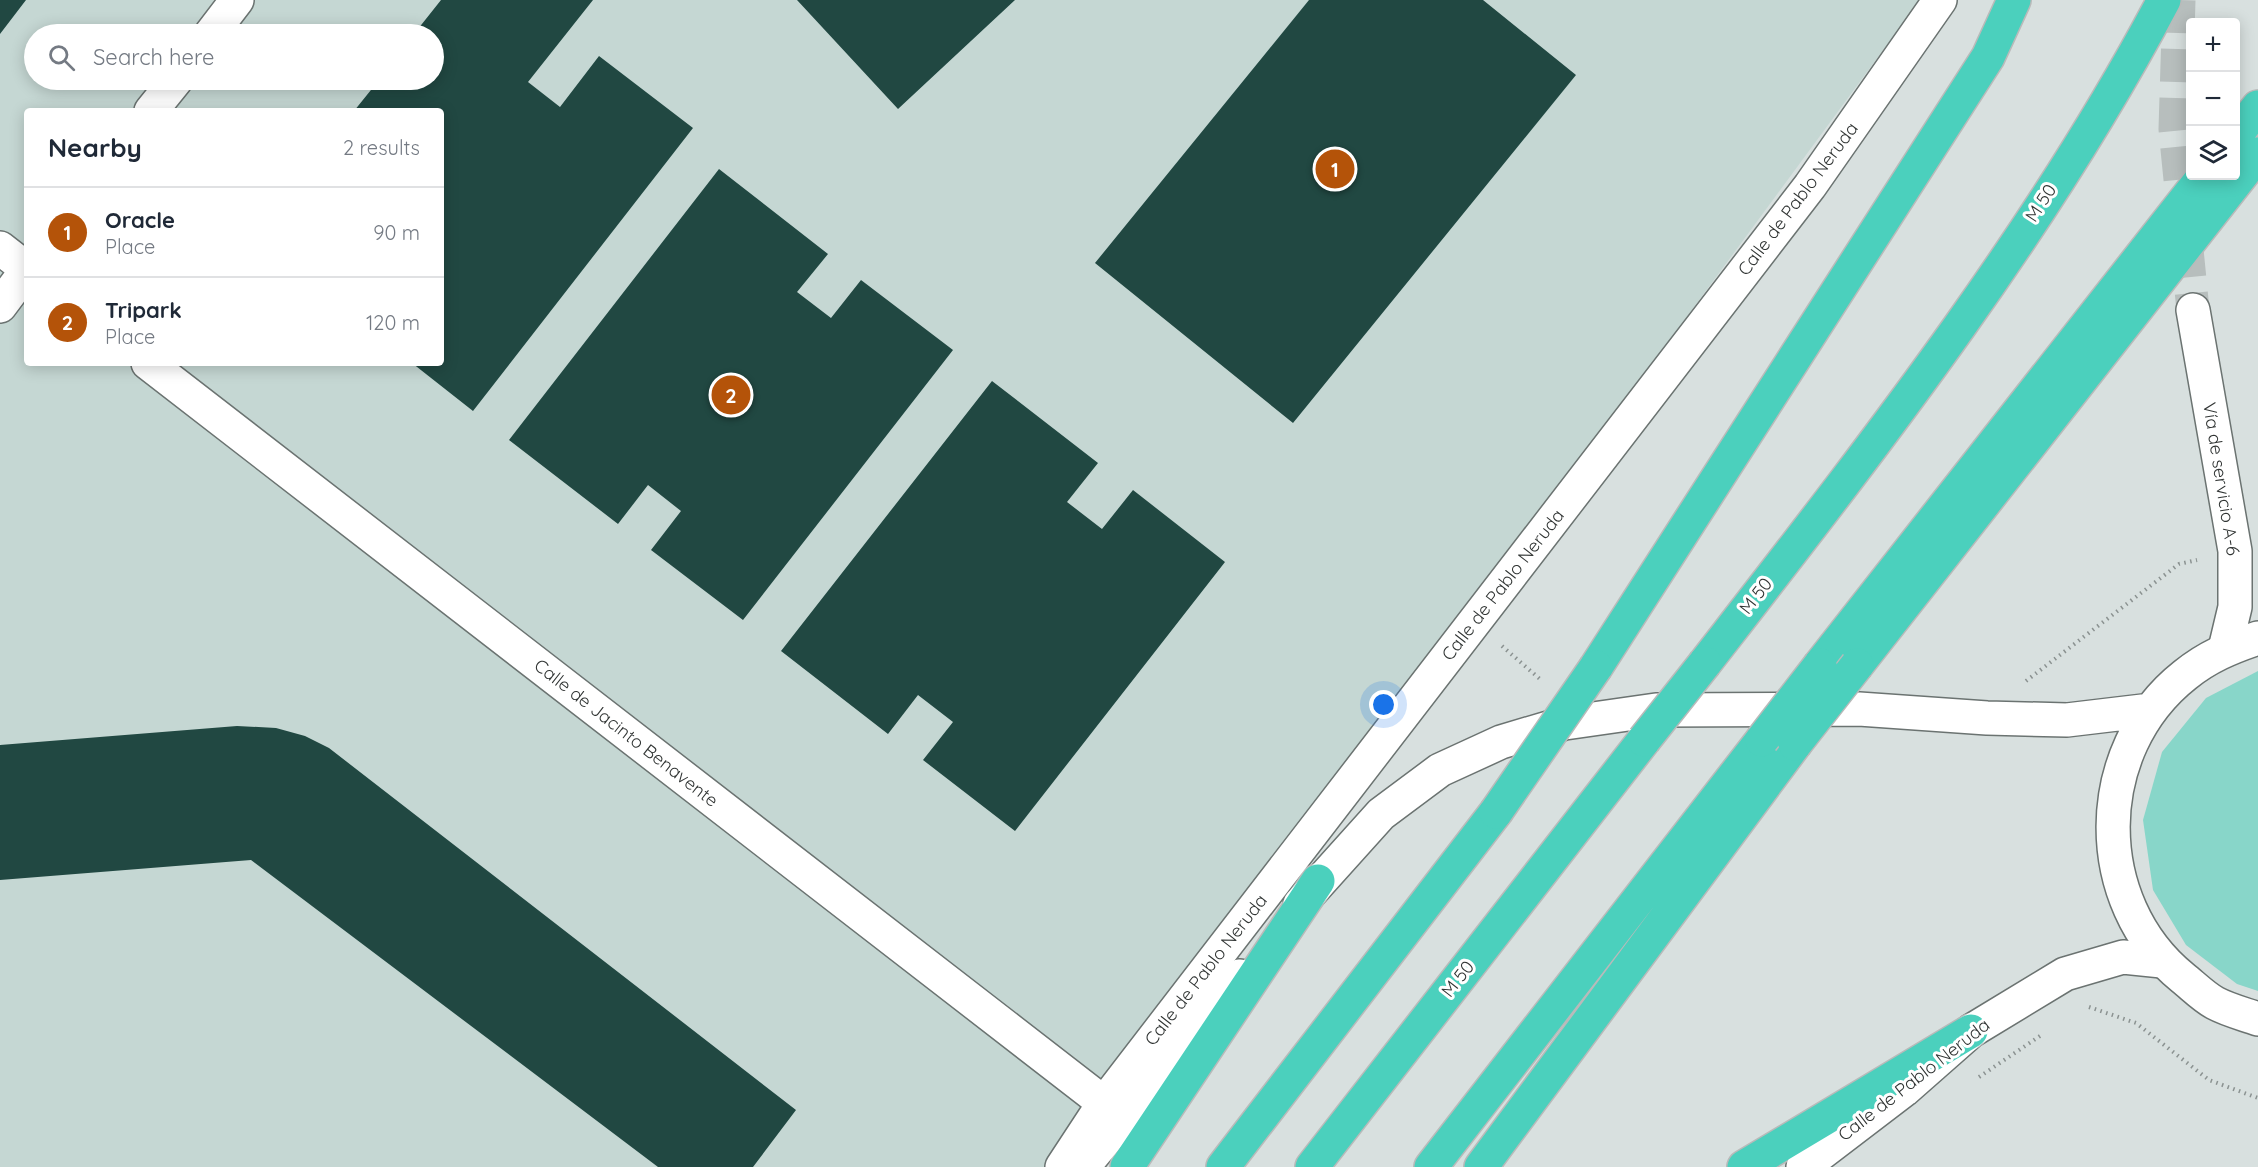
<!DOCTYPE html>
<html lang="en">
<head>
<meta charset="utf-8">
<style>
  :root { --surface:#fff; --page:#f6f6f7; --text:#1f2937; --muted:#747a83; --line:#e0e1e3; --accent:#b45309 }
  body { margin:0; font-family:Quicksand,sans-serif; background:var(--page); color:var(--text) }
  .controls { position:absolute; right:18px; top:18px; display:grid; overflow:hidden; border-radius:6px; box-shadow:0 3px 15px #0003 }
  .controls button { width:54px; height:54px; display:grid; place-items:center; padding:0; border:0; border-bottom:2px solid var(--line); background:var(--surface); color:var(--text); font:30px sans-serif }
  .you { position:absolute; left:1384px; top:705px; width:21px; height:21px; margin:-15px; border:4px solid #fff; border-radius:50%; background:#1a73e8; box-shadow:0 0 0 9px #1a73e833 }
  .badge { display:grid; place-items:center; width:39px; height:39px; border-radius:50%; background:var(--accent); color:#fff; font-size:20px; font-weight:700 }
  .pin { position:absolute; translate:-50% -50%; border:3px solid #fff; box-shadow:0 2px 6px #0006 }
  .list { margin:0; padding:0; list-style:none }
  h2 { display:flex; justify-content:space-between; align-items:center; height:78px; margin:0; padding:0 24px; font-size:26px }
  h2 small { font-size:20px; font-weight:400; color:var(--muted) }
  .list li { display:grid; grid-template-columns:39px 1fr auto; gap:18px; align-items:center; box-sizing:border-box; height:90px; padding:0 24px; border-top:2px solid var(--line) }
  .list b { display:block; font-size:22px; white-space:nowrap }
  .list p { margin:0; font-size:20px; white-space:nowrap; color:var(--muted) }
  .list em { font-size:20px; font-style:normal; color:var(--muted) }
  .icon { flex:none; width:33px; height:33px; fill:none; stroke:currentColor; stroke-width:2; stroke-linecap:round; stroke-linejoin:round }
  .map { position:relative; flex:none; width:2258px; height:1167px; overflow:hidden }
  .search { position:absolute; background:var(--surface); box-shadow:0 3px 15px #0003; left:24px; top:24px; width:420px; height:66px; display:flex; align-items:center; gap:15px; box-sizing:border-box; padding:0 21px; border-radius:33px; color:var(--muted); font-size:22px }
  .panel { position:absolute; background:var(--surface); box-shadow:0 3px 15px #0003; left:24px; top:108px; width:420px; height:258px; border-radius:6px }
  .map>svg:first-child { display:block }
  .built { fill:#c5d7d3; fill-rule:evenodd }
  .green { fill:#88d6c9 }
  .building { fill:#214842 }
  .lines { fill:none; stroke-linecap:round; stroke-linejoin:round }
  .minor-tunnel { stroke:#b7bebd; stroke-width:33; stroke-dasharray:33 16; stroke-linecap:butt }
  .minor-casing { stroke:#6b7371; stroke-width:36 }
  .tertiary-casing { stroke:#6b7371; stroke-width:36 }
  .motorway-casing { stroke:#b9baba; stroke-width:36 }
  .path { stroke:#8b9291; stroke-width:4; stroke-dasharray:1.5 4.5; stroke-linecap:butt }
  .minor { stroke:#fff; stroke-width:33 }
  .tertiary { stroke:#fff; stroke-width:33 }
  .motorway { stroke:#4bd0bd; stroke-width:33 }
  .motorway-bridge-casing { stroke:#b9baba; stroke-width:36; stroke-linecap:butt }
  .motorway-bridge { stroke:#4bd0bd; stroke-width:33 }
  .labels { text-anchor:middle; stroke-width:6; stroke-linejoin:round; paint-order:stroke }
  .street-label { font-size:18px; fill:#313534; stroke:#fff }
</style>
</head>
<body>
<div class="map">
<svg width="2258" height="1167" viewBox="0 0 2258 1167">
  <rect width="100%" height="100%" fill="#d8e0df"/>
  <path class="built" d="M0,0H1920L1061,1167H0ZM34,34H434V80H34ZM27,111H441V363H27Z"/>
  <path class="green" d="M2258,671V991L2237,984L2186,945L2153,890L2143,820L2162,752L2206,698Z"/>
  <path class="building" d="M0,0H26L0,34Z
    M441,0H593L528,82L560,107L599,56L693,128L473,411L412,363H441V111H354L379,80H434V34H414Z
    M797,0H1015L898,109Z
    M1309,0H1483L1576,75L1293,423L1095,263Z
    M719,169L828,254L797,292L831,318L861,280L953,350L743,620L651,550L681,511L648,485L618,524L509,440Z
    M992,381L1098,463L1067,502L1102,529L1133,490L1225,562L1015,831L923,760L953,722L918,695L888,734L781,651Z
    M237,726L276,728L305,736L329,748L796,1110L753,1167H658L251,860L0,880V745Z"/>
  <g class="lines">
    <path class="minor-tunnel" d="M2179,0L2175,129L2193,310"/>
    <defs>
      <path id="minor" d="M211,34L237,0
        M151,111L176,80
        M0,248L27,269
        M0,306L27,270
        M2193,310L2235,551V607L2225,649
        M148,363L1104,1103
        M1062,1167L1104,1103L1810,186L1940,0
        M1803,1167L1904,1090L1971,1031L2065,974L2123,957L2162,961"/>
      <path id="tertiary" d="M2258,638C2231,647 2207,657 2185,675C2090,750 2089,902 2183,978C2193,986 2204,997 2215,1003C2228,1010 2244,1014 2258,1019
        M1300,904L1381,814L1440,770L1501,742L1565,723L1656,710L1859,709L1987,718L2067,720L2151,710
        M1083,1167L1240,976"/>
      <path id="motorway" d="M2236,135L2258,107
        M1705,663C1868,453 2040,235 2164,0
        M1820,665L2204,176
        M1857,665L2258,154
        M1596,667L1988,57L2014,0
        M1127,1167L1318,881
        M1223,1167L1496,812
        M1312,1167L1644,740
        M1431,1167L1762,740
        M1481,1167L1795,744
        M1744,1167L1971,1031"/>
    </defs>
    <use href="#minor" class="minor-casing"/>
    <use href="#tertiary" class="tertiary-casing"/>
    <use href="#motorway" class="motorway-casing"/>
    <path class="path" d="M1502,646L1541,680
      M2026,681L2179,564L2197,560
      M2089,1007L2136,1023L2209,1080L2258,1098
      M1979,1077L2040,1036"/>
    <use href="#minor" class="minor"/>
    <use href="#tertiary" class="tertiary"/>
    <use href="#motorway" class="motorway"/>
    <defs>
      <path id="motorway-bridge" d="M1644,740L1705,663
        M1762,740L1820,665
        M1795,744L1857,665
        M1496,812L1596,667"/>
    </defs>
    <use href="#motorway-bridge" class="motorway-bridge-casing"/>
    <use href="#motorway-bridge" class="motorway-bridge"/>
  </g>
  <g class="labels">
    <g class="street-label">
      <text transform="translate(1798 199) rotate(-53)" y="6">Calle de Pablo Neruda</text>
      <text transform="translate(2041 203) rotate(-57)" y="6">M 50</text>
      <text transform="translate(2221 479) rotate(81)" y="6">Vía de servicio A-6</text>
      <text transform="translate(1503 585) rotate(-52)" y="6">Calle de Pablo Neruda</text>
      <text transform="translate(1756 596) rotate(-52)" y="6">M 50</text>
      <text transform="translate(626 733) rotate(38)" y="6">Calle de Jacinto Benavente</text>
      <text transform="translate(1206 970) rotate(-52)" y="6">Calle de Pablo Neruda</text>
      <text transform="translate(1458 979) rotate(-52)" y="6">M 50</text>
      <text transform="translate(1914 1080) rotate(-38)" y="6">Calle de Pablo Neruda</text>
    </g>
  </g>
</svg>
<div class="controls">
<button>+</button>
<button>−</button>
<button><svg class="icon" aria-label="layers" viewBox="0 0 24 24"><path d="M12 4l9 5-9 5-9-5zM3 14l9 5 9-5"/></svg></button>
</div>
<div class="you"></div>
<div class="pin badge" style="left:1335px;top:169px">1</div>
<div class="pin badge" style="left:731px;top:395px">2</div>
<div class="search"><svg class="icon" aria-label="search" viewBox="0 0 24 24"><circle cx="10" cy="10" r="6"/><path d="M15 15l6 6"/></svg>Search here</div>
<section class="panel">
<h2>Nearby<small>2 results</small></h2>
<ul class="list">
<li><span class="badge">1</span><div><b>Oracle</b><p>Place</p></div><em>90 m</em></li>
<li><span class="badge">2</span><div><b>Tripark</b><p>Place</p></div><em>120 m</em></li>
</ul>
</section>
</div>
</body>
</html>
